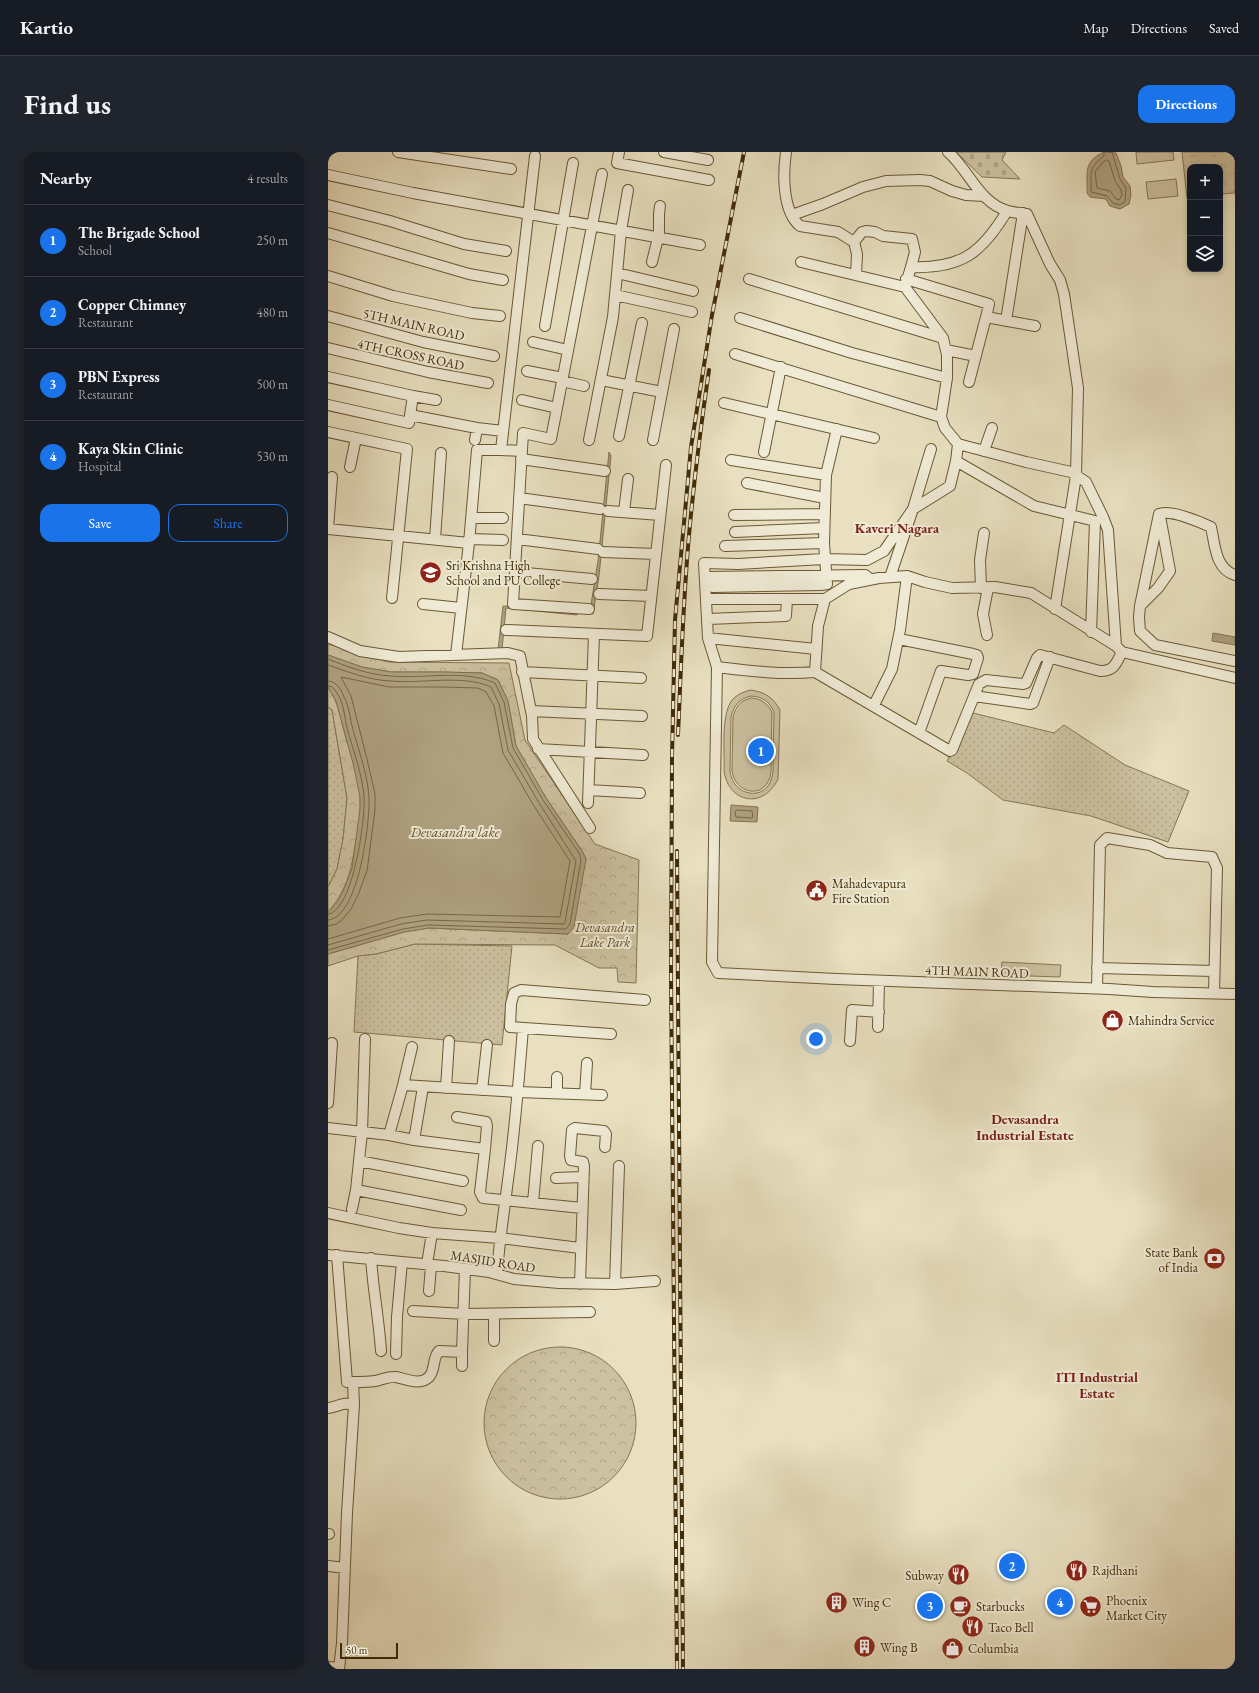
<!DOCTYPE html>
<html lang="en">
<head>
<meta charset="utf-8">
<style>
  :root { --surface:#171b24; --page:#20242c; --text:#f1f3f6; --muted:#9ea1a6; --line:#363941; --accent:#1a73e8 }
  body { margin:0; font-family:"EB Garamond",serif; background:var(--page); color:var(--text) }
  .controls { position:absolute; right:12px; top:12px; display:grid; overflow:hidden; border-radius:8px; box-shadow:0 2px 6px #0003 }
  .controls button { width:36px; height:36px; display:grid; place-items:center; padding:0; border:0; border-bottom:1px solid var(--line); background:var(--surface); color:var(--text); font:20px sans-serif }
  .scale { position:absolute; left:12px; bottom:10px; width:58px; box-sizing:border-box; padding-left:4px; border:2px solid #412b06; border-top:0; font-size:11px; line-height:14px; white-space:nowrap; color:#412b06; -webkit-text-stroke:3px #f0ebd6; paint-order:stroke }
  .you { position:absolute; left:488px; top:887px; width:14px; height:14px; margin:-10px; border:3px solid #fff; border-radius:50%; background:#1a73e8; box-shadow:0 0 0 6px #1a73e833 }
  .badge { display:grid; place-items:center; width:26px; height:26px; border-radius:50%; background:var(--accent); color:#fff; font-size:13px; font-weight:700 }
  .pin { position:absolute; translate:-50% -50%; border:2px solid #fff; box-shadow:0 1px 4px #0006 }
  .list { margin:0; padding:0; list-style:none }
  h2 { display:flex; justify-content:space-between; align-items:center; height:52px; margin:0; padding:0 16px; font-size:17px }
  h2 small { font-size:13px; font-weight:400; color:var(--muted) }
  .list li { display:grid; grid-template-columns:26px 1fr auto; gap:12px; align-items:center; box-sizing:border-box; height:72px; padding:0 16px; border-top:1px solid var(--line) }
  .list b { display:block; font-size:15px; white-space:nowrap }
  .list p { margin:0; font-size:13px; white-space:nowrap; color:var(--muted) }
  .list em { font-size:13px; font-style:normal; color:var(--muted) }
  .actions { display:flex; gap:8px; padding:12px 16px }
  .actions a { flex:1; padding:9px 0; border:1px solid var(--accent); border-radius:12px; text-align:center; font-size:14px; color:var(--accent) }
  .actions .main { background:var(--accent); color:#fff }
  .icon { flex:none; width:22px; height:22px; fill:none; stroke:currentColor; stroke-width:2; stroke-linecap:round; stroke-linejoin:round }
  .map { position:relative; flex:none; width:907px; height:1517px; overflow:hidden; border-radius:12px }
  header { display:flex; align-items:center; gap:24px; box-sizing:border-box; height:56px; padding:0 20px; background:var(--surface); border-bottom:1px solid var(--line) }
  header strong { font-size:19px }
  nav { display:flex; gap:22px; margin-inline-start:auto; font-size:14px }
  .intro { display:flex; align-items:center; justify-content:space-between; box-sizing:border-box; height:96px; padding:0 24px }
  h1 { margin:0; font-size:28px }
  .button { padding:10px 18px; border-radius:12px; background:var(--accent); color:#fff; font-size:14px; font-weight:700 }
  main { display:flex; gap:24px; padding:0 24px }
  aside { flex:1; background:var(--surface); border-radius:12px; box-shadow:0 2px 6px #0003 }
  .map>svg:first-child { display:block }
  .grass { fill:url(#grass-dots); stroke:#867653 }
  .cemetery { fill:url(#cemetery-stones); stroke:#867653 }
  .park { fill:url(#park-crowns); stroke:#867653 }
  .garden { fill:#ccc1a0; stroke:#867653; fill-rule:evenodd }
  .water { fill:#afa281; stroke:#837250 }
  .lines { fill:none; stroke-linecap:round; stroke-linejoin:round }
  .shore { stroke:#786644; stroke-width:1 }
  .minor-casing { stroke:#6b5834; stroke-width:12 }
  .minor { stroke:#f0ebd6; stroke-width:10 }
  .rail-casing { stroke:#412b06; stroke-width:4 }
  .rail { stroke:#f0ebd6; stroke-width:2.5; stroke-dasharray:8; stroke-linecap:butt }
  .labels { text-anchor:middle; stroke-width:4; stroke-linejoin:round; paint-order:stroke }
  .street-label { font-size:13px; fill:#412b06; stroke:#f0ebd6 }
  .poi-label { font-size:13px; fill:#412b06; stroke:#f0ebd6; text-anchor:start }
  .park-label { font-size:13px; font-style:italic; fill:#5d4925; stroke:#f0ebd6 }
  .neighbourhood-label { font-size:14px; font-weight:bold; fill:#7a1f14; stroke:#f0ebd6 }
  .water-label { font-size:14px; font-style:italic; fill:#624f2b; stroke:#f0ebd6 }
</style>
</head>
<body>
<header>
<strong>Kartio</strong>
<nav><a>Map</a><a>Directions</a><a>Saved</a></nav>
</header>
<div class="intro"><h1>Find us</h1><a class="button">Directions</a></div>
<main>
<aside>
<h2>Nearby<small>4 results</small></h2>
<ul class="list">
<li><span class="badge">1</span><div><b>The Brigade School</b><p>School</p></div><em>250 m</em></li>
<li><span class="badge">2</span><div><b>Copper Chimney</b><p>Restaurant</p></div><em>480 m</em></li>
<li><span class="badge">3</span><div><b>PBN Express</b><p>Restaurant</p></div><em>500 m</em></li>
<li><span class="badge">4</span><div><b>Kaya Skin Clinic</b><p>Hospital</p></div><em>530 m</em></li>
</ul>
<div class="actions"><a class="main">Save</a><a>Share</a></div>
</aside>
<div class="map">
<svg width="907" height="1517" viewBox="0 0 907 1517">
  <defs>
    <pattern id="grass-dots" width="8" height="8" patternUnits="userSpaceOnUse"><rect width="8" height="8" fill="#ccc1a0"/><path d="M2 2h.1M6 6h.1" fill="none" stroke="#b0a688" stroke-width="1.8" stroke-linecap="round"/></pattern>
    <pattern id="cemetery-stones" width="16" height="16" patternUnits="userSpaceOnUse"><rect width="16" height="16" fill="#ccc1a0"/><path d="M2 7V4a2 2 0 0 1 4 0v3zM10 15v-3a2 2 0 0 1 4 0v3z" fill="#b0a688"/></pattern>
    <pattern id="park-crowns" width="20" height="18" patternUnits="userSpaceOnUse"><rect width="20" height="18" fill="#ccc1a0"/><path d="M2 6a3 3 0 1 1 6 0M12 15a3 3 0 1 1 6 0" fill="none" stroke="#b0a688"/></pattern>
  </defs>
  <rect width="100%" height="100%" fill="#e8e0c0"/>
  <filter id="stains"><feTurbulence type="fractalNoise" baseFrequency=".005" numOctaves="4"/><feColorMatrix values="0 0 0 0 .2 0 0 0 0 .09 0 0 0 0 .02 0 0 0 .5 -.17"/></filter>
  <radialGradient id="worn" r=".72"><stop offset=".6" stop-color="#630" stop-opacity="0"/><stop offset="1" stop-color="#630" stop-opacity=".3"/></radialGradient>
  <path class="grass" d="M0,555L4,558L19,646L15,687L9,717L0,735Z
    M645,561L726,581L736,573L797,613L861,639L840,690L763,664L675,648L639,621L619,609Z
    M87,792L184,794L174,893L26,880L30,804L48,802Z"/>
  <path class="cemetery" d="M628,0H678L674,8L692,27L654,25Z"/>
  <path class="park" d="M854,0H907V41L892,42V15H862V45L859,46Z
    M0,492L60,510L181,511L197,588L267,692L311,708L308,831L290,830L289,816H271L227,793L87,792L48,802L30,804L0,814V802L76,780L101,776L240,782L258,707L254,699L218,646L188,594L180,549L170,528L154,521L115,520H63L34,515L0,503Z
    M0,535C11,552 12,564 17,583C23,603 31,625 32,646C33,658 31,670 29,682C24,713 21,736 0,760V735L9,717L15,687L19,646L4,558L0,555Z
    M156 1271a76 76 0 1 1 152 0a76 76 0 1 1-152 0Z"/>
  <path class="garden" d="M808,0H845L846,8L809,12Z
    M848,27L850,44L820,47L818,30Z
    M422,538C437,540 445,545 452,558L450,627C436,657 401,652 396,619C397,601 392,559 406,546C410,542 416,540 422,538ZM423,544C435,545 441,549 446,560C446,574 445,589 445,604C445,610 446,619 444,625C438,650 405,645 402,619L403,565C406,553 411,547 423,544Z
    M423,546C434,547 439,551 444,560C444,575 443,589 443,604C443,611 444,619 442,625C435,648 407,641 404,619L405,565C408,554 412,549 423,546Z
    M674,810L733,813L732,825L673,823Z"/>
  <path class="water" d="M776,0L788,1L793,14L795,25L802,34L803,43L801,52L792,57L782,54L778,47L762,45L759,41C760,22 754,10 776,0Z
    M281,300L283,304L271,424L265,462L250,461L249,463L178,456L174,498H170L175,454L262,459L270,409Z
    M885,481L907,485V493L884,489Z
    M0,503L34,515L63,520H115L154,521L170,528L180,549L188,594L218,646L254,699L258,707L246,774L240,782L101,776L76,780L0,802V760L10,749L16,737L24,716L32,657V645L25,611L8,549L0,535Z
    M403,653L430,655L429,670L402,669Z"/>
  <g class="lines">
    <path class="shore" d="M776,0V4C759,17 764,21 763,40L779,44L785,51L791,53L797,50L798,36L792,27L784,0
      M779,8L781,9L787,29L793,38L794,43L791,48L788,47L782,39L769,36L767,20L774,11Z
      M0,507C20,515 41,523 63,524C97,527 135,517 167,531L176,550L185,596L215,648L251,701L253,708L242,772L238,777L100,773L75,777L0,798
      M0,513C20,520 41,528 62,529C94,532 134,522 163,535L171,552L180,598L211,651L248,709L237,770L236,772L99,768L73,772L0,793
      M0,529C8,529 13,537 16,545C21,554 22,565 24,574C30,597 40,623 41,646C42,669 31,766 0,768
      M0,534C6,534 9,541 12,546C16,555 17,567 19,576C25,598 34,621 36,644C38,665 25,760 0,762
      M409,658L424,659L425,665L424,666L408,665L407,660Z
      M0,774L8,772L13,769L23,757L30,743L39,719L47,658V642L39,607L23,544L13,525L61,535H115L150,536L158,540L166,554L175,601L206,654L242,709L232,765L99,762L72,766L0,787"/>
    <defs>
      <path id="minor" d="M70,0L183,17
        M291,0L289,11L381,28
        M336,0L380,8
        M458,0C455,21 454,59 472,74L510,80L526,90L529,102L528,123
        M620,0C641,18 651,51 680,59C686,61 693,61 699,62L722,112L732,128L736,142L750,236L748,324L727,457
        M0,23L85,41L372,93
        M0,53L62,69L136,92L178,99
        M679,59C654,101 633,117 583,115L577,135L615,186L619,203V226L613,265L617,276L630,292L698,310L743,320L758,330L775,365L780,378L788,494
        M464,63L495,52L535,35L558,29L592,28L602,29L624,39L638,43L656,44
        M0,81L141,122L175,128
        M331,86V62L332,54
        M526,90L534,80L538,79L547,80L555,84L584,87L587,100L583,115
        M324,110L330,86
        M473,110L577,135
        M289,121L365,139
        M0,124L65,144L144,161L172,164
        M421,127L615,186
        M578,127L661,152L658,166
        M287,143L364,160
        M0,164L95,190L166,204
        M412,166L524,201L619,226
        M678,169L695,61
        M217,174L245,11
        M205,190L240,198
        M0,196L100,220L160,231
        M618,198L648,204
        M407,202L613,265
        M199,219L235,226
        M0,225L85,244L82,263L149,276L175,279
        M273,228L334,240
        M234,229L256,234
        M641,230L658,165L707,174
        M85,244L108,248
        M194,248L229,256
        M396,251L546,286
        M0,253L81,271L82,263
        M0,280L79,297L64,446
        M291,284L314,171
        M147,288L149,276
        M261,288L285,165L293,79L300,38
        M325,288L346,177
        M630,292L628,309L622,334L585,357L556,399L539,408L496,407L410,412L376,411L380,486L389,515L384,810L390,821L508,827L781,837L825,840L907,842
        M173,298L194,299
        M656,299L664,276
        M436,300L453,215
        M193,307L277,319
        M403,308L498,323
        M628,309L706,354L767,369L763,480
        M22,315L28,286
        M419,331L497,346
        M191,346L272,357
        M280,359L332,363
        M296,360L300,327
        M831,362L812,454L811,465L812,479L827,493L907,509
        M831,362C842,357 872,370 883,375C887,392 887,417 907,423
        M406,363L497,362
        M144,366H175
        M0,376L4,325
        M0,377L141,391
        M407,380L496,376
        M107,387L113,301
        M141,387L175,388
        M189,387L270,397
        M397,394L496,391
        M275,400L328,402
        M187,420L264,427
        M377,425L537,423L542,427
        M562,425L585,357L603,297
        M378,433L385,435L493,433L499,432L496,391L498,323L509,277
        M653,436L652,408L656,381
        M271,442L323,444
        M378,447H497
        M95,452L133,456
        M812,454L830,436L842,419L832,364
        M261,457L185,452L195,281L223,287L274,22
        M380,467L458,464L459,447
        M178,478L319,484L338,313
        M659,483L655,462L660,436
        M0,485L32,499L71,505L180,501L192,504L204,564L205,587L262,676
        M380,486L488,497
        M571,487L645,502L649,503L650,506L645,522L640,523L613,519L591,581
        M128,503L141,391L149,298H173L207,4
        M389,515C422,519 454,523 487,520L490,474L497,447L521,432L551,426L579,424L597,430L624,436L667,435L703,441L788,494L794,500L907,526
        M194,520L313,526
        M487,520L622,599L624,598L651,532L658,528L695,532L698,531L709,506L712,503L772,519C787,519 788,511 794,500
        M646,544L702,552L705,551L722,505
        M546,553L564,517L572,478L579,424
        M203,559L314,564
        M210,597L315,603
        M261,638L312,641
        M260,651L266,482
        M769,816L886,819
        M769,836L772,693L779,686L822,693L839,701L884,705L889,716L886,841
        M550,875L551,829
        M283,882L182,875L183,852L186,841L193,838L317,848
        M37,887L34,980L28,1038L133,1058
        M522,889L524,858L551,860
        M75,933L84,895
        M95,935L86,988L157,997L152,1040L155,1046L254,1056
        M118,936L121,889
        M154,938L159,893
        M229,941V925
        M257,942L259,911
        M0,951L4,891
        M129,965L158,970L159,974L157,997
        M0,976L61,983L75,933L190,940L274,943
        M61,983L86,988
        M31,1009L135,1029
        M228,1026L255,1025
        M205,1051L210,994
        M24,1057L28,1038
        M0,1061L71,1076L104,1081L172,1086L252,1096
        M0,1103L116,1114L161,1120L186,1127L231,1131L287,1132L327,1129
        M9,1103L19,1230H25
        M43,1106C45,1137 51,1168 53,1199
        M99,1112L104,1081
        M169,1122C171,1091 176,1060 180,1028C187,978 191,927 195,876
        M252,1132L256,1014L255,1010L243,1008L242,1004L244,978L247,976L276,979L278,982L277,995
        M287,1132L291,1014
        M101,1139L103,1113
        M85,1159L136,1162L262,1160
        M166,1162V1189
        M68,1202L69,1165L74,1110
        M134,1214V1200
        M26,1253L25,1230C32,1230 40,1230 47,1229C54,1228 60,1224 68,1225C79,1227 92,1234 101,1225C108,1217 104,1206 111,1199L134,1200L137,1117
        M0,1256C11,1255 14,1249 26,1253L19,1361L14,1491L11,1517
        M0,1382H1
        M0,1414L17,1416
        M0,1515L11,1516"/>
    </defs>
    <use href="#minor" class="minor-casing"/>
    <use href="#minor" class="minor"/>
    <defs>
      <path id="rail" d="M350,583C353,516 355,450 361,383C366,328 373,273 381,218
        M349,699L355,1517
        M349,1517L343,823L344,605L347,468L363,295L384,163L416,0"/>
    </defs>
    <use href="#rail" class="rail-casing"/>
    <use href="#rail" class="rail"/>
  </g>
  <defs>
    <symbol id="school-disc" viewBox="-11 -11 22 22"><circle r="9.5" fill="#8f2418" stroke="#f0ebd6"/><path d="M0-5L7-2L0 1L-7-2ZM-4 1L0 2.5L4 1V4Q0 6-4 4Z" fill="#fff"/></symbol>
    <symbol id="civic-disc" viewBox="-11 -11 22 22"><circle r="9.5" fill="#8f2418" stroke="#f0ebd6"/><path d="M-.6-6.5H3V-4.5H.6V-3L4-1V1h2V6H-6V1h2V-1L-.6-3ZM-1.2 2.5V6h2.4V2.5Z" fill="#fff"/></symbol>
    <symbol id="shop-disc" viewBox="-11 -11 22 22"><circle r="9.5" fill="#8f2418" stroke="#f0ebd6"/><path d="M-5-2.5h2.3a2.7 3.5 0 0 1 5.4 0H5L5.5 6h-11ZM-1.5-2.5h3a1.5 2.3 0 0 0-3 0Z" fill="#fff"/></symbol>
    <symbol id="bank-disc" viewBox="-11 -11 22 22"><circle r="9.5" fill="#8f2418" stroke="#f0ebd6"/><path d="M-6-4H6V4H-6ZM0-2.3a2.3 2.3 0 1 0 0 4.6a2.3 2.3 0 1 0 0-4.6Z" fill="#fff"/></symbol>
    <symbol id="restaurant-disc" viewBox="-11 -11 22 22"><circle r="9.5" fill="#8f2418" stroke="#f0ebd6"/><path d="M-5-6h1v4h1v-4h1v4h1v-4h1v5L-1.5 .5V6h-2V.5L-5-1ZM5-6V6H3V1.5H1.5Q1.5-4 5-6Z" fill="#fff"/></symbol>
    <symbol id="building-disc" viewBox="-11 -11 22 22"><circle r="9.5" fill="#8f2418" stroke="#f0ebd6"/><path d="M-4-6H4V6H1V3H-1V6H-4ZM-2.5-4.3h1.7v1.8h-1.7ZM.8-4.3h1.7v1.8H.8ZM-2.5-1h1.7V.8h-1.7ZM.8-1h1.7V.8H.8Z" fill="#fff"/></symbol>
    <symbol id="cafe-disc" viewBox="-11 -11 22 22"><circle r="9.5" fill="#8f2418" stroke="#f0ebd6"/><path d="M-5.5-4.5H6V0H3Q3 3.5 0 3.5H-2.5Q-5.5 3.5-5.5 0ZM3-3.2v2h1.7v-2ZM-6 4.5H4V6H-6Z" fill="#fff"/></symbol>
    <symbol id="supermarket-disc" viewBox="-11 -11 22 22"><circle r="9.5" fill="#8f2418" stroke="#f0ebd6"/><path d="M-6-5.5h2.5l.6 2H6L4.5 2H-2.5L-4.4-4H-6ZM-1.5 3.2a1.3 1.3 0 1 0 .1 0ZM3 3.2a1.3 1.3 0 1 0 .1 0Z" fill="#fff"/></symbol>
  </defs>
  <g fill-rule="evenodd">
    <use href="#school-disc" x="90" y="408" width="25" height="25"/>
    <use href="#civic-disc" x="476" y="726" width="25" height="25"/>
    <use href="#shop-disc" x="772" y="856" width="25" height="25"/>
    <use href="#bank-disc" x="874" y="1094" width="25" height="25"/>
    <use href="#restaurant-disc" x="736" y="1406" width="25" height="25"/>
    <use href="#restaurant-disc" x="618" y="1410" width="25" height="25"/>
    <use href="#building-disc" x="496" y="1438" width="25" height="25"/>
    <use href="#cafe-disc" x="620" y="1442" width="25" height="25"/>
    <use href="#supermarket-disc" x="750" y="1442" width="25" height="25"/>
    <use href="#restaurant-disc" x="632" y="1462" width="25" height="25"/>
    <use href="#building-disc" x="524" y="1482" width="25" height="25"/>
    <use href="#shop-disc" x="612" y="1484" width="25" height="25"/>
  </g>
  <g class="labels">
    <g class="street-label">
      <text transform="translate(86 172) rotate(13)" y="5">5TH MAIN ROAD</text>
      <text transform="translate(83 202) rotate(12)" y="5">4TH CROSS ROAD</text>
      <text transform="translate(649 819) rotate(2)" y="5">4TH MAIN ROAD</text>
      <text transform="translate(165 1109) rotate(9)" y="5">MASJID ROAD</text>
    </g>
    <g class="poi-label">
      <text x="118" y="418">Sri Krishna High<tspan x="118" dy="15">School and PU College</tspan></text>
      <text x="504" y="736">Mahadevapura<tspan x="504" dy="15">Fire Station</tspan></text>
      <text x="800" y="873">Mahindra Service</text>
      <text x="870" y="1105" text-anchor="end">State Bank<tspan x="870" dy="15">of India</tspan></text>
      <text x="764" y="1423">Rajdhani</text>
      <text x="616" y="1428" text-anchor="end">Subway</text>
      <text x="778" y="1453">Phoenix<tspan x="778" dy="15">Market City</tspan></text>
      <text x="524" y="1455">Wing C</text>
      <text x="648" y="1459">Starbucks</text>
      <text x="660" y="1480">Taco Bell</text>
      <text x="552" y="1500">Wing B</text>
      <text x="640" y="1501">Columbia</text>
    </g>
    <g class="park-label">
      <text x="277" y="780">Devasandra<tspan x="277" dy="15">Lake Park</tspan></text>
    </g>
    <g class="neighbourhood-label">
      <text x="569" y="381">Kaveri Nagara</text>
      <text x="697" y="972">Devasandra<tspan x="697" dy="16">Industrial Estate</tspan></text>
      <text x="769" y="1230">ITI Industrial<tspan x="769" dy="16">Estate</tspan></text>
    </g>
    <g class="water-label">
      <text x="127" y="685">Devasandra lake</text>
    </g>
  </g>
  <rect width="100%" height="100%" filter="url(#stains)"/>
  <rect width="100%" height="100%" fill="url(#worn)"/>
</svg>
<div class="controls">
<button>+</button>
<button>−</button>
<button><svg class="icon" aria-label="layers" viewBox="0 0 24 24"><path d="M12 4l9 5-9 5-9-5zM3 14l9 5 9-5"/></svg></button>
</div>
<div class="scale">50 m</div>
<div class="you"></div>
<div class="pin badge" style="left:433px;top:599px">1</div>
<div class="pin badge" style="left:684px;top:1414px">2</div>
<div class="pin badge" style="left:602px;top:1454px">3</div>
<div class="pin badge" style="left:732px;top:1450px">4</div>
</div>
</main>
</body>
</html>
